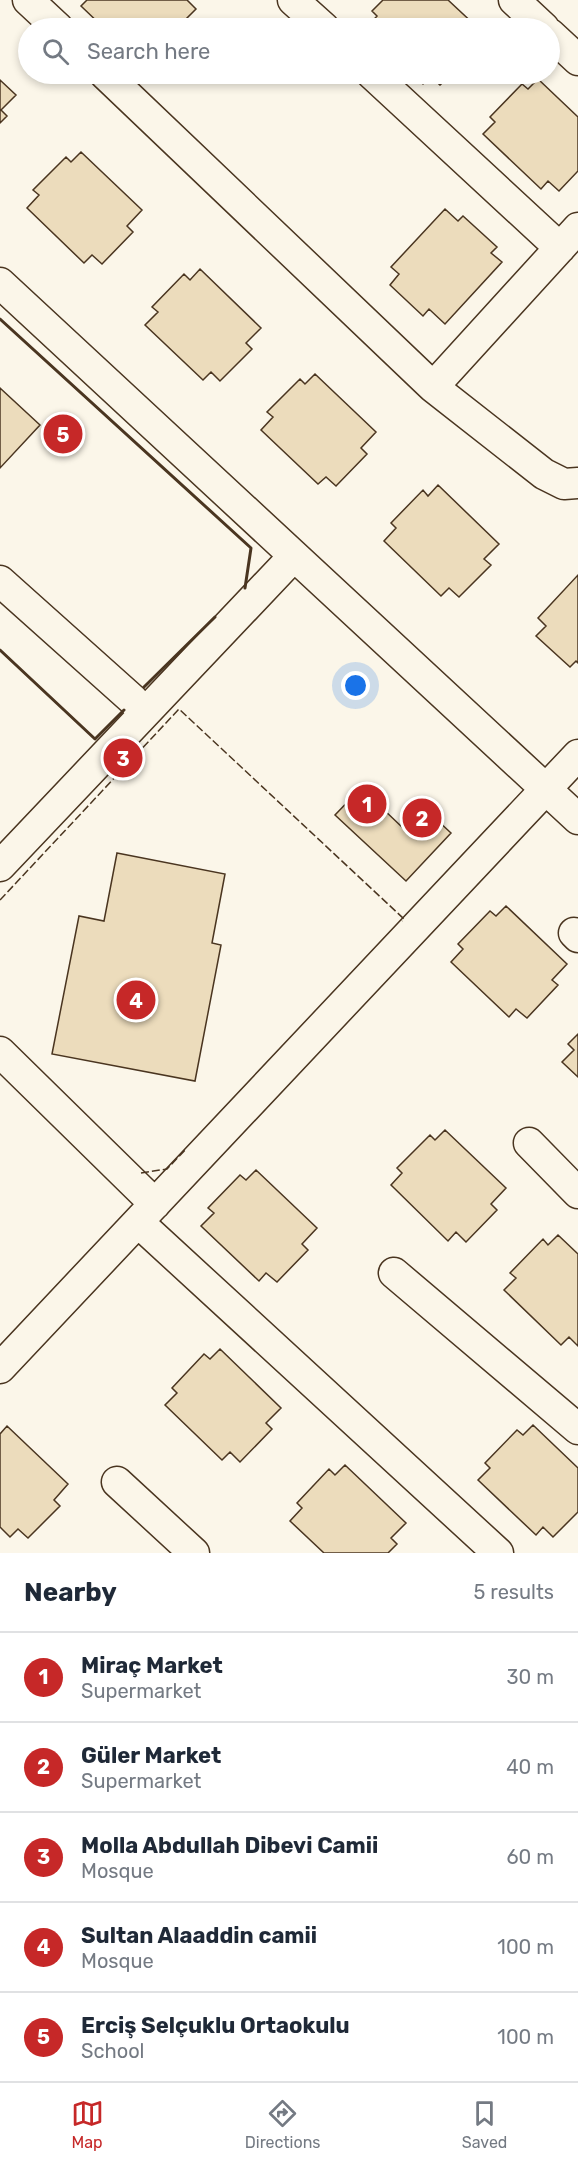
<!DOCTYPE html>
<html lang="en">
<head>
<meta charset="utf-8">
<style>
  :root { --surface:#fff; --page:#f6f6f7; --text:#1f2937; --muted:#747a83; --line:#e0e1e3; --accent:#c62828 }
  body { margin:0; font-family:Rubik,sans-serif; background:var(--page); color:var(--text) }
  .you { position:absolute; left:356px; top:686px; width:21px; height:21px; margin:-15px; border:4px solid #fff; border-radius:50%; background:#1a73e8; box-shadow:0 0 0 9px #1a73e833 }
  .badge { display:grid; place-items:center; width:39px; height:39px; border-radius:50%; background:var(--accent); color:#fff; font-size:20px; font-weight:700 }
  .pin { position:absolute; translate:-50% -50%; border:3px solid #fff; box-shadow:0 2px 6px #0006 }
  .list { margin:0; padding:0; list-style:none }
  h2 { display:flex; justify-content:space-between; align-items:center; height:78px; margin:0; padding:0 24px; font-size:26px }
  h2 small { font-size:20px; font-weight:400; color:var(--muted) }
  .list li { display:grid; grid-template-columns:39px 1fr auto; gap:18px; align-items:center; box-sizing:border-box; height:90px; padding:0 24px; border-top:2px solid var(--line) }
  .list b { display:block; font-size:22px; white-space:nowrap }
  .list p { margin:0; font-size:20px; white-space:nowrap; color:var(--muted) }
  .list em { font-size:20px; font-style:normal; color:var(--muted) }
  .icon { flex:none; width:33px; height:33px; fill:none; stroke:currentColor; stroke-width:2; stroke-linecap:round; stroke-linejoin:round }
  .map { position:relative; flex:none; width:578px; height:1553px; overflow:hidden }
  .search { position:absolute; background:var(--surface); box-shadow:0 3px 9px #0003; left:18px; right:18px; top:18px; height:66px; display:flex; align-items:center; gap:15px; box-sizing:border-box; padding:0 21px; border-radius:33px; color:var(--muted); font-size:22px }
  .sheet { height:528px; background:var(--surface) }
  nav { display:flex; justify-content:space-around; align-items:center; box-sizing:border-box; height:84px; border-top:2px solid var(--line); background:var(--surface); font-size:16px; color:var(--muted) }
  nav a { display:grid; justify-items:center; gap:3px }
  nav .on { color:var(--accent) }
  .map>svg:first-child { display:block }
  .building { fill:#ecdcbc; stroke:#4a3520; stroke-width:1.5 }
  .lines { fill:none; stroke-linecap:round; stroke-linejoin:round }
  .minor-casing { stroke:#4a3520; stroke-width:33 }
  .minor { stroke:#fbf6e9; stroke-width:30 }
  .fence { stroke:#4a3520; stroke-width:1.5; stroke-dasharray:8 3; stroke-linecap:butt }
  .wall { stroke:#4a3520; stroke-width:3 }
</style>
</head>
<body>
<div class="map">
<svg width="578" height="1553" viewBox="0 0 578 1553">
  <rect width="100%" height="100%" fill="#fbf6e9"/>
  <path class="building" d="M87,0H187L196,9L181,24L186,28H104L81,6Z
    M383,0H448L478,28H366L377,16L372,11Z
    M412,74H452L440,85L430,76L423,84Z
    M538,79L578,117V171L559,191L548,181L541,189L483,134L495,122L490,117L522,84L528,89Z
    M0,80L16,95L1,110L7,116L0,123Z
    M81,152L142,210L127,226L133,232L102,264L92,255L84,263L27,208L39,195L33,190L66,157L71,162Z
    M445,209L458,221L463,216L497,247L491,253L502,262L445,324L429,309L423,316L390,285L399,274L391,267Z
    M200,269L261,328L246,343L252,349L220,381L211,372L203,380L145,325L158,312L152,307L184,274L190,280Z
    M315,374L376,432L361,448L367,454L336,486L326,477L318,484L261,430L273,417L267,412L300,379L305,384Z
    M0,388L40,425L0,468Z
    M438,485L499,544L484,559L491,565L459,597L449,588L441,596L384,541L396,528L391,523L423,490L428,496Z
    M578,575V663L576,661L570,667L536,636L546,626L538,618Z
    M361,788L403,828L423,807L451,833L406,881L335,815Z
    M117,853L225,874L212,943L221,945L195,1081L52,1054L79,916L104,921Z
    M506,906L567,964L552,980L558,985L527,1018L516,1009L509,1017L451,962L463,949L458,944L490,911L496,916Z
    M578,1034V1077L562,1062L574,1050L568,1044Z
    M445,1130L506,1188L491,1204L497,1210L466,1242L456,1232L448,1241L391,1185L402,1173L397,1168L430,1135L435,1140Z
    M256,1170L317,1228L302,1244L308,1250L277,1282L266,1273L259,1281L201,1226L214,1213L208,1208L240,1175L246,1180Z
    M558,1235L578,1254V1346L569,1337L561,1345L504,1290L516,1278L510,1273L543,1239L548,1245Z
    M220,1349L281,1408L266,1423L272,1429L240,1462L230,1452L222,1460L165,1405L177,1393L172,1388L204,1354L210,1359Z
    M533,1425L578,1468V1512L553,1537L543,1527L536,1535L478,1480L490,1468L485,1463L517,1430L523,1435Z
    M7,1426L68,1484L54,1500L60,1506L28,1538L18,1529L10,1537L0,1527V1434Z
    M345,1465L406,1523L391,1538L397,1544L388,1553H324L290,1521L302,1508L297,1503L329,1469L335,1475Z"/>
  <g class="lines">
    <defs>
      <path id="minor" d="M28,0L58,28
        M293,0L324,28
        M514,0L544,28
        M550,34L578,60
        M105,74L433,387L544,474L564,484L578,483
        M372,74L560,248
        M0,283L578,819
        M433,387L578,228
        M0,581L133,700L144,714
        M0,866L294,556
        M574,933L578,937
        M0,1052L155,1204
        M529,1143L578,1193
        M138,1222L498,1553
        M394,1273L578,1429
        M0,1368L578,755
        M117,1482L194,1553"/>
    </defs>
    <use href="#minor" class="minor-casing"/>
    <use href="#minor" class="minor"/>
    <path class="fence" d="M0,900L179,709L404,919L402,921
      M141,1173L167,1169L186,1149"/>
    <path class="wall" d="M0,319L251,548L245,588
      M0,650L95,739L124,710
      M144,687L215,617"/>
  </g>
</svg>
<div class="you"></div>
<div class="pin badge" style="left:367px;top:804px">1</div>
<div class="pin badge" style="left:422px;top:818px">2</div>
<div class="pin badge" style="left:123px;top:758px">3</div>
<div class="pin badge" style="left:136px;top:1000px">4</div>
<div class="pin badge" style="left:63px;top:434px">5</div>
<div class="search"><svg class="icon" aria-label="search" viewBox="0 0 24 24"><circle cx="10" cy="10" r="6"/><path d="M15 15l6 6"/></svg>Search here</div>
</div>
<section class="sheet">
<h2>Nearby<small>5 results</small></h2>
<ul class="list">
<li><span class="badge">1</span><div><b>Miraç Market</b><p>Supermarket</p></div><em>30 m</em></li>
<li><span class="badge">2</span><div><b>Güler Market</b><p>Supermarket</p></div><em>40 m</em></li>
<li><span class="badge">3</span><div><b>Molla Abdullah Dibevi Camii</b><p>Mosque</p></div><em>60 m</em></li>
<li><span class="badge">4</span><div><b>Sultan Alaaddin camii</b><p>Mosque</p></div><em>100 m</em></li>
<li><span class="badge">5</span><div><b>Erciş Selçuklu Ortaokulu</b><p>School</p></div><em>100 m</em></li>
</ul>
</section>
<nav>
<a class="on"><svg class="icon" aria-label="map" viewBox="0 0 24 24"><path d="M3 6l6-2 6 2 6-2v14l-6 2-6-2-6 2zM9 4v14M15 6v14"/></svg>Map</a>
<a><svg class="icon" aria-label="directions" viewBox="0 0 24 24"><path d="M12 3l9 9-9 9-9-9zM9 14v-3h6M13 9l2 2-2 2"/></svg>Directions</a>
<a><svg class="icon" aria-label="saved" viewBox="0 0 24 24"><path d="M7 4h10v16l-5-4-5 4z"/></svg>Saved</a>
</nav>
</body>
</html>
